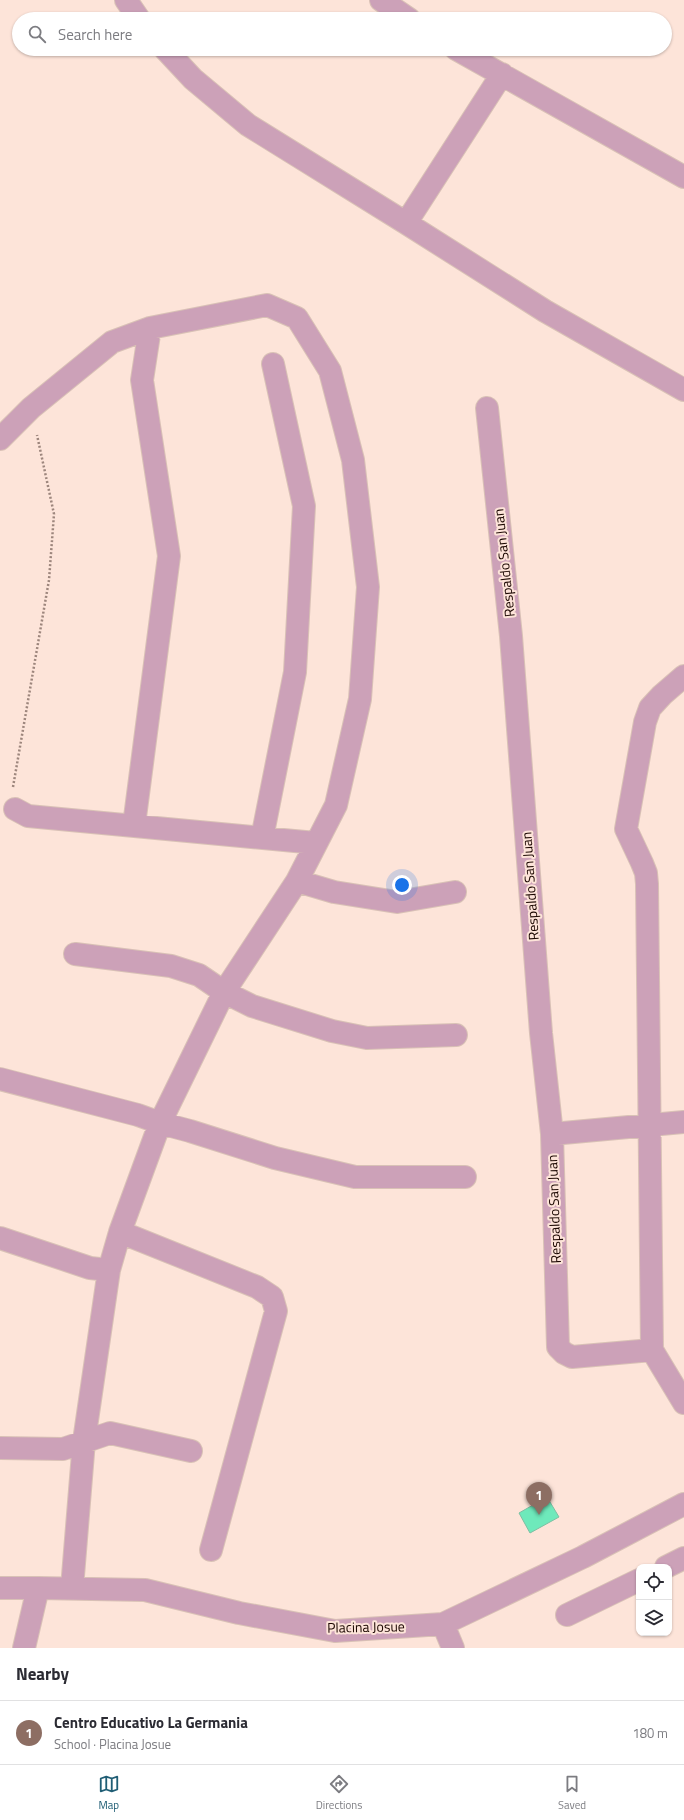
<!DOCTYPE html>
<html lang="en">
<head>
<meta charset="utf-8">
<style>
  :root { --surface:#fff; --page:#f7f7f7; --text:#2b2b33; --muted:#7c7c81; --line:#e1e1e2; --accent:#205e75 }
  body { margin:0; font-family:"Titillium Web",sans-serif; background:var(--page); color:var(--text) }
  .controls { position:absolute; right:12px; bottom:12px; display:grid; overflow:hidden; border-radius:8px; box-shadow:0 1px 3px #0004 }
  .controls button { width:36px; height:36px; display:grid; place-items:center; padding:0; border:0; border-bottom:1px solid var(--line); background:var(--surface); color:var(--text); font:20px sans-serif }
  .you { position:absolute; left:402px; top:885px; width:14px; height:14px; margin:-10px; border:3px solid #fff; border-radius:50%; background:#1a73e8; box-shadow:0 0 0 6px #1a73e833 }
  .badge { display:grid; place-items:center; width:26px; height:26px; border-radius:50%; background:var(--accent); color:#fff; font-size:13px; font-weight:700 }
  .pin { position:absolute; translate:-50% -33px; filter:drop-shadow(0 1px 2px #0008) }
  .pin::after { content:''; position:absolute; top:21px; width:14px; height:12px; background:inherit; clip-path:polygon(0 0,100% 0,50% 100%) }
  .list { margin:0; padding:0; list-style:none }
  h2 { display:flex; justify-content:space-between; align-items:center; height:52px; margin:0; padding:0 16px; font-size:17px }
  h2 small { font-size:13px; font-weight:400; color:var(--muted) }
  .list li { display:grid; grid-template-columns:26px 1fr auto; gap:12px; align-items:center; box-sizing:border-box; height:64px; padding:0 16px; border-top:1px solid var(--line) }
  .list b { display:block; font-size:15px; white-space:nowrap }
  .list p { margin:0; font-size:13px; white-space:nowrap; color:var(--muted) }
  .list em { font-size:13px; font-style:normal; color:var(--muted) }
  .icon { flex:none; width:22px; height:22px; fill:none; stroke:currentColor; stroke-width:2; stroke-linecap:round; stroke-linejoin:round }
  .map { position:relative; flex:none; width:684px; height:1648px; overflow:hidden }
  .search { position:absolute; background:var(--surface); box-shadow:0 1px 3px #0004; left:12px; right:12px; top:12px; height:44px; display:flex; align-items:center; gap:10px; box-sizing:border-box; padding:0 14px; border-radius:22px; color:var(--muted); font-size:15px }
  .sheet { height:116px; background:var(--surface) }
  nav { display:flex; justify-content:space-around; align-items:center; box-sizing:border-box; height:56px; border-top:1px solid var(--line); background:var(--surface); font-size:11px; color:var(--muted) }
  nav a { display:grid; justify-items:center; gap:2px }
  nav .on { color:var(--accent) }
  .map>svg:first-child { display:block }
  .building { fill:#6ee9bb; stroke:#7dbfa3 }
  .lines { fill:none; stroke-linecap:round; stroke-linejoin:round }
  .street-casing { stroke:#d9c1b6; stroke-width:24 }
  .path { stroke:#9d867d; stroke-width:2.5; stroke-dasharray:2 2; stroke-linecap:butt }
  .street { stroke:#cca1b8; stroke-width:22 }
  .labels { text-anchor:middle; stroke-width:4; stroke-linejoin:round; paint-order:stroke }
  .street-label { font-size:14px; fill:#1b0701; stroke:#fde4d9 }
</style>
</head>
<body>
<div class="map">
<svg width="684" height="1648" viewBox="0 0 684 1648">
  <rect width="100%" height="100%" fill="#fde4d9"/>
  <path class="building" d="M547,1497L559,1517L530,1533L519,1513Z"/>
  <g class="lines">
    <defs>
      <path id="street" d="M126,0L139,19
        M381,0L409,19
        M165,49L193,79L248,125L406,223L545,311L684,390
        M456,49L684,177
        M406,223L502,74
        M487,408L511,636L541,1033L552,1134L558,1347L564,1353L572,1357L652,1350L647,884L646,873L642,863L626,829L645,722L650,708L662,695L684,676
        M0,439L31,408L112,342L150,328L267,305L297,318L330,371L353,460L368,587L360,699L336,805L297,881L224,992L160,1123L120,1232L109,1270L84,1441L72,1588
        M15,809L28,816L316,843
        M134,825L169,556L142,380L150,328
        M262,838L295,672L304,506L273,364
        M297,881L334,892L397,902L455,892
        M75,954L171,966L199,975L224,992L252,1006L332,1031L367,1038L456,1035
        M0,1079L138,1115L160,1123L190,1131L275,1158L355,1177H465
        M552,1134L684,1122
        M120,1232L257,1287L272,1297L276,1311L211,1550
        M0,1238L90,1268L109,1270
        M652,1350L684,1403
        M0,1448L63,1449L110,1433L191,1451
        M666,1567L684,1558
        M0,1588H38L145,1590L239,1613L335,1631L443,1624L583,1557L684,1504
        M567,1615L639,1580
        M443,1624L453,1648
        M24,1648L38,1588"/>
    </defs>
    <use href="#street" class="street-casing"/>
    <path class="path" d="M13,787L49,580L54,514L37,435"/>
    <use href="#street" class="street"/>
  </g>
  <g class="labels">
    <g class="street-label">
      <text transform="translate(504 563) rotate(-96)" y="5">Respaldo San Juan</text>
      <text transform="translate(530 886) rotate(-94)" y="5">Respaldo San Juan</text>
      <text transform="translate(554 1209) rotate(-92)" y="5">Respaldo San Juan</text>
      <text transform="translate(366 1627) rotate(-1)" y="5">Placina Josue</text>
    </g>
  </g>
</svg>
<div class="controls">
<button><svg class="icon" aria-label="locate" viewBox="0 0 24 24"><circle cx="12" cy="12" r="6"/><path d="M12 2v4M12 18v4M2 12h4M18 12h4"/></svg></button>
<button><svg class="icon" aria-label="layers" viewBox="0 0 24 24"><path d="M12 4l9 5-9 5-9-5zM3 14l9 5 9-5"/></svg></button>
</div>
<div class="you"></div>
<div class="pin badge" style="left:539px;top:1515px;background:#8d6e63">1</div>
<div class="search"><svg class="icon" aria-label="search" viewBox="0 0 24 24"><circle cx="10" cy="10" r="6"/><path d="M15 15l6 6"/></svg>Search here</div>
</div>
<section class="sheet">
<h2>Nearby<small></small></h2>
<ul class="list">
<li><span class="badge" style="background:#8d6e63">1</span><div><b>Centro Educativo La Germania</b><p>School · Placina Josue</p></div><em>180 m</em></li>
</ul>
</section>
<nav>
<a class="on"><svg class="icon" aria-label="map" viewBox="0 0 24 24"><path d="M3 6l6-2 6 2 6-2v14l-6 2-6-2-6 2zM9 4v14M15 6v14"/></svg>Map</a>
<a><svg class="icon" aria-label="directions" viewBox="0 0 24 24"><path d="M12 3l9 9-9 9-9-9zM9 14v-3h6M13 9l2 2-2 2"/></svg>Directions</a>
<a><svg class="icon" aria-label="saved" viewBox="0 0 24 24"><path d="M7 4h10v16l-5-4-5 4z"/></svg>Saved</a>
</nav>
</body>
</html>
